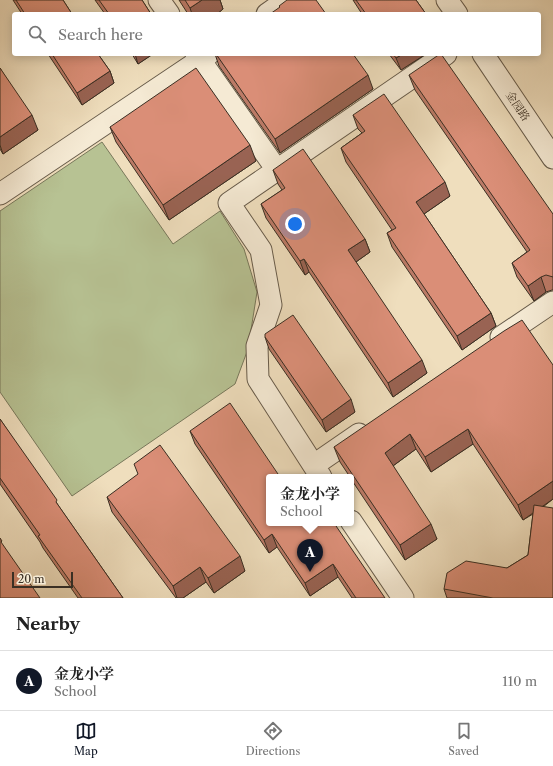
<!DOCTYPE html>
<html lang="en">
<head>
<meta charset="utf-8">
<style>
  :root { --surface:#fff; --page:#f6f6f6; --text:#222; --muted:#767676; --line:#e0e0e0; --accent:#111827 }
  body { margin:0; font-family:"Libre Caslon Text","Noto Serif SC",serif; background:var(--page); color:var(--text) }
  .scale { position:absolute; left:12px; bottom:10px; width:61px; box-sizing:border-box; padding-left:4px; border:2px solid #3a2f23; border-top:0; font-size:11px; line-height:14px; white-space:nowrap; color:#3a2f23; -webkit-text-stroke:3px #f5ead4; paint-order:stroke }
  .you { position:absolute; left:295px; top:224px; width:14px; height:14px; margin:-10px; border:3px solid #fff; border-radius:50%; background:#1a73e8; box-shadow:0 0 0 6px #1a73e833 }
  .badge { display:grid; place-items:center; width:26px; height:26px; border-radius:50%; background:var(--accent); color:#fff; font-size:13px; font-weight:700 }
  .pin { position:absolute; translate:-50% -33px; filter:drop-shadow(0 1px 2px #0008) }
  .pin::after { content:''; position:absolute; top:21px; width:14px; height:12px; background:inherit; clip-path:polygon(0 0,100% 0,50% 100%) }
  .popup { position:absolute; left:266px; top:474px; width:88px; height:52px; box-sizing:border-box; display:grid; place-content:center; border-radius:4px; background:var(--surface); filter:drop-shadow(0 1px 3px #0005); font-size:13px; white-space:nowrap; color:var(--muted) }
  .popup b { font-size:15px; color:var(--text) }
  .popup::after { content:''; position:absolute; left:50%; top:100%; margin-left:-8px; border:8px solid transparent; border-top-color:var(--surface) }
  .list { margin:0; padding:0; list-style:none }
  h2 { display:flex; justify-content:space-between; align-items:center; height:52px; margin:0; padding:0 16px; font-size:17px }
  h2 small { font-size:13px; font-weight:400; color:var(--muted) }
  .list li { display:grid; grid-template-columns:26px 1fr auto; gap:12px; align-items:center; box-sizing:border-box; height:60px; padding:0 16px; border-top:1px solid var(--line) }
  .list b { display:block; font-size:15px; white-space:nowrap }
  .list p { margin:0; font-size:13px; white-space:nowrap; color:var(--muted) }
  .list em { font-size:13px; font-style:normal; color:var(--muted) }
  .icon { flex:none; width:22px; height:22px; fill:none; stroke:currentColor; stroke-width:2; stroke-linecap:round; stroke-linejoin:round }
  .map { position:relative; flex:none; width:553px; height:598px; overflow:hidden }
  .search { position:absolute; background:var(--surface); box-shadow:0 2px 10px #0003; left:12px; right:12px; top:12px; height:44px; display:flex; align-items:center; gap:10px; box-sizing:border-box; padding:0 14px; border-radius:4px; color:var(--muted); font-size:15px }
  .sheet { height:112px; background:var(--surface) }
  nav { display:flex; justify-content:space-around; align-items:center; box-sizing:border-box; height:56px; border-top:1px solid var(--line); background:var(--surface); font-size:11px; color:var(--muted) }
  nav a { display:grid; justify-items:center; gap:2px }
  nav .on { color:var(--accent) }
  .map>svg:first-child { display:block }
  .green { fill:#b7c293; stroke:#78785b }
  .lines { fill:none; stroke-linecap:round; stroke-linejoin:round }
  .minor-casing { stroke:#675b4a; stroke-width:23 }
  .minor { stroke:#f5ead4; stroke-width:21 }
  .wall { fill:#bb7a66; stroke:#3a2f23 }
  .shaded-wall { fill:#996353; stroke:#3a2f23 }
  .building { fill:#da8e77; stroke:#3a2f23 }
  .labels { text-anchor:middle; stroke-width:4; stroke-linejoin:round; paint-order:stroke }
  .street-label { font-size:11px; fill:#3a2f23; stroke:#f5ead4 }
</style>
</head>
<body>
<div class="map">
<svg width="553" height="598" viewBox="0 0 553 598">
  <rect width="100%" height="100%" fill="#efdebd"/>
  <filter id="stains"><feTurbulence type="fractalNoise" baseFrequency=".005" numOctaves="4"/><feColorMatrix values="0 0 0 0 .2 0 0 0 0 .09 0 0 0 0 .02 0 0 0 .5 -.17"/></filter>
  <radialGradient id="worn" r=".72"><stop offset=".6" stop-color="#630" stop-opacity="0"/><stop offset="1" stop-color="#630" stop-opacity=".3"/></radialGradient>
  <path class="green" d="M102,142L173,244L220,211L244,249L257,292L248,349L235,384L72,496L0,392V211Z"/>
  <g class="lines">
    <defs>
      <path id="minor" d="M159,0L169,14
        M447,0L457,14
        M267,14L287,0
        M196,54L277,170
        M483,54L553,158
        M0,194L209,54
        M501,337L553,302
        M314,465L359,434
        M321,477L258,379L257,346L271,305L261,250L229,203L446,54
        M351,521L403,598"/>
    </defs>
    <use href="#minor" class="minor-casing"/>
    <use href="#minor" class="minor"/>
  </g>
  <path class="wall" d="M13,0H63L72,14H22Z
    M95,0H142L151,14H105Z
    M179,0H220L223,9L217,14H188Z
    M353,0H416L426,14H362Z
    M48,54H98L110,71L114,83L82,105Z
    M132,54H153L138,64Z
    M215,54H353L373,89L280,153L219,66Z
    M389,54H426L401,70Z
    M0,68L38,130L3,154L0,149Z
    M409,75L553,214V290H552L546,292L534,301L517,277L512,263L527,252L415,90Z
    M353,115L450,196L424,214L491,313L496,326L462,350L392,247L387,233L392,230L346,162L341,148L362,133L358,129Z
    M110,127L256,161L169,220L116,142Z
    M273,170L365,239L370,252L356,262L427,373L393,397L309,272L305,275L266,218L261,204L282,190L278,184Z
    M265,337L355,412L326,432L269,349Z
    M553,365V499L543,507L553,598H447L444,589L507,568L528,555L533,514L523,520L473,444L431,472L416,449L393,466L437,539L405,560L351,479V477H350L340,462L334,447Z
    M0,419L60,508L123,598H78L43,548L40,542L0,484Z
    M190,431L269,523L385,598H352L338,577L310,596L277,547L269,553L195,444Z
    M107,497L245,571L214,593L206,582L183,598H176L112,512Z"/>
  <path class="shaded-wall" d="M202,0H220L223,9L217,14H192L190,8Z
    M135,54H153L138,64Z
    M403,54H426L401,70L396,58Z
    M110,71L114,83L82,105L77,93Z
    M368,75L373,89L280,153L275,139Z
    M32,115L38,130L3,154L0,145V137Z
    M250,145L256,161L169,220L163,205Z
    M445,182L450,196L421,216L416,202Z
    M365,239L370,252L353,264L348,250Z
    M304,259L309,272L305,275L300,261Z
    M541,277L546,292L534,301L528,286Z
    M491,313L496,326L462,350L457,336Z
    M422,360L427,373L393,397L388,383Z
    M351,399L355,412L326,432L322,420Z
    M468,429L473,444L431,472L425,457Z
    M410,434L416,449L390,468L385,453Z
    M553,481V499L523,520L518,505Z
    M431,524L437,539L405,560L400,545Z
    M272,534L277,547L269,553L264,540Z
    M240,556L245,571L214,593L208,578Z
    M333,564L338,577L310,596L305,583Z
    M200,567L206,582L183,598H177L173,586Z"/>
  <path class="building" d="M16,0H63L72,14H25Z
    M99,0H142L151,14H109Z
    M185,0H202L190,8Z
    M287,0H316L326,14H270L280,7L279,6Z
    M356,0H416L426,14H366Z
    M52,54H98L110,71L77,93Z
    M216,54H353L368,75L275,139Z
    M393,54H403L396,58Z
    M440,54H441L553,214V277L546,275L541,277L528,286L512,263L530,250L409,75Z
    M0,68L32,115L0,137Z
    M196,68L250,145L163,205L110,127Z
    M384,94L445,182L416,202L491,313L457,336L387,233L396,228L341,148L365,131L353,115Z
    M303,149L365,239L348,250L422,360L388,383L304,259L300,261L261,204L285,188L273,170Z
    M293,315L351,399L322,420L265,337V334Z
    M522,320L553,365V481L518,505L468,429L425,457L410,434L385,453L431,524L400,545L334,447L504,331Z
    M230,403L280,477H269V523H334L385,598H356L333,564L305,583L272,534L264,540L190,431Z
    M0,419L57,500L56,502L123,598H82L38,536L40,535L0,478Z
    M160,445L240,556L208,578L200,567L173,586L107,497L138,474L134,464Z
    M534,505L553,508V598H493L444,589L447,573L466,561L507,568L528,555Z
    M0,538L2,541L1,542L40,598H0Z"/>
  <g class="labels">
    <g class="street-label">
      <text transform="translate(518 106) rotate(56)" y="4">金园路</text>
    </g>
  </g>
  <rect width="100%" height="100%" filter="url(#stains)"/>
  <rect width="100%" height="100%" fill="url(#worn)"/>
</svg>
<div class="scale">20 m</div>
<div class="you"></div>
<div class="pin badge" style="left:310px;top:572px">A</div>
<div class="popup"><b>金龙小学</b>School</div>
<div class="search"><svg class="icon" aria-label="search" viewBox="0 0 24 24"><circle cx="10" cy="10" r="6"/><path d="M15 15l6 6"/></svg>Search here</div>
</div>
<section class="sheet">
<h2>Nearby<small></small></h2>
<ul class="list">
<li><span class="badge">A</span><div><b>金龙小学</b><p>School</p></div><em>110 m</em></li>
</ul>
</section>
<nav>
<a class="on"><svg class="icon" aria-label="map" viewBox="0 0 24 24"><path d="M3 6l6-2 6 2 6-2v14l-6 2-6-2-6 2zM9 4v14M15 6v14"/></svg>Map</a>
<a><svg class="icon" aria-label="directions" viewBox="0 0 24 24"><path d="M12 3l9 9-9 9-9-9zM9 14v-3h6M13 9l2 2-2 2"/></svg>Directions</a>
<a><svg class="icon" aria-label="saved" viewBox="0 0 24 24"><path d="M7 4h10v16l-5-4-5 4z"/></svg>Saved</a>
</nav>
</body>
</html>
